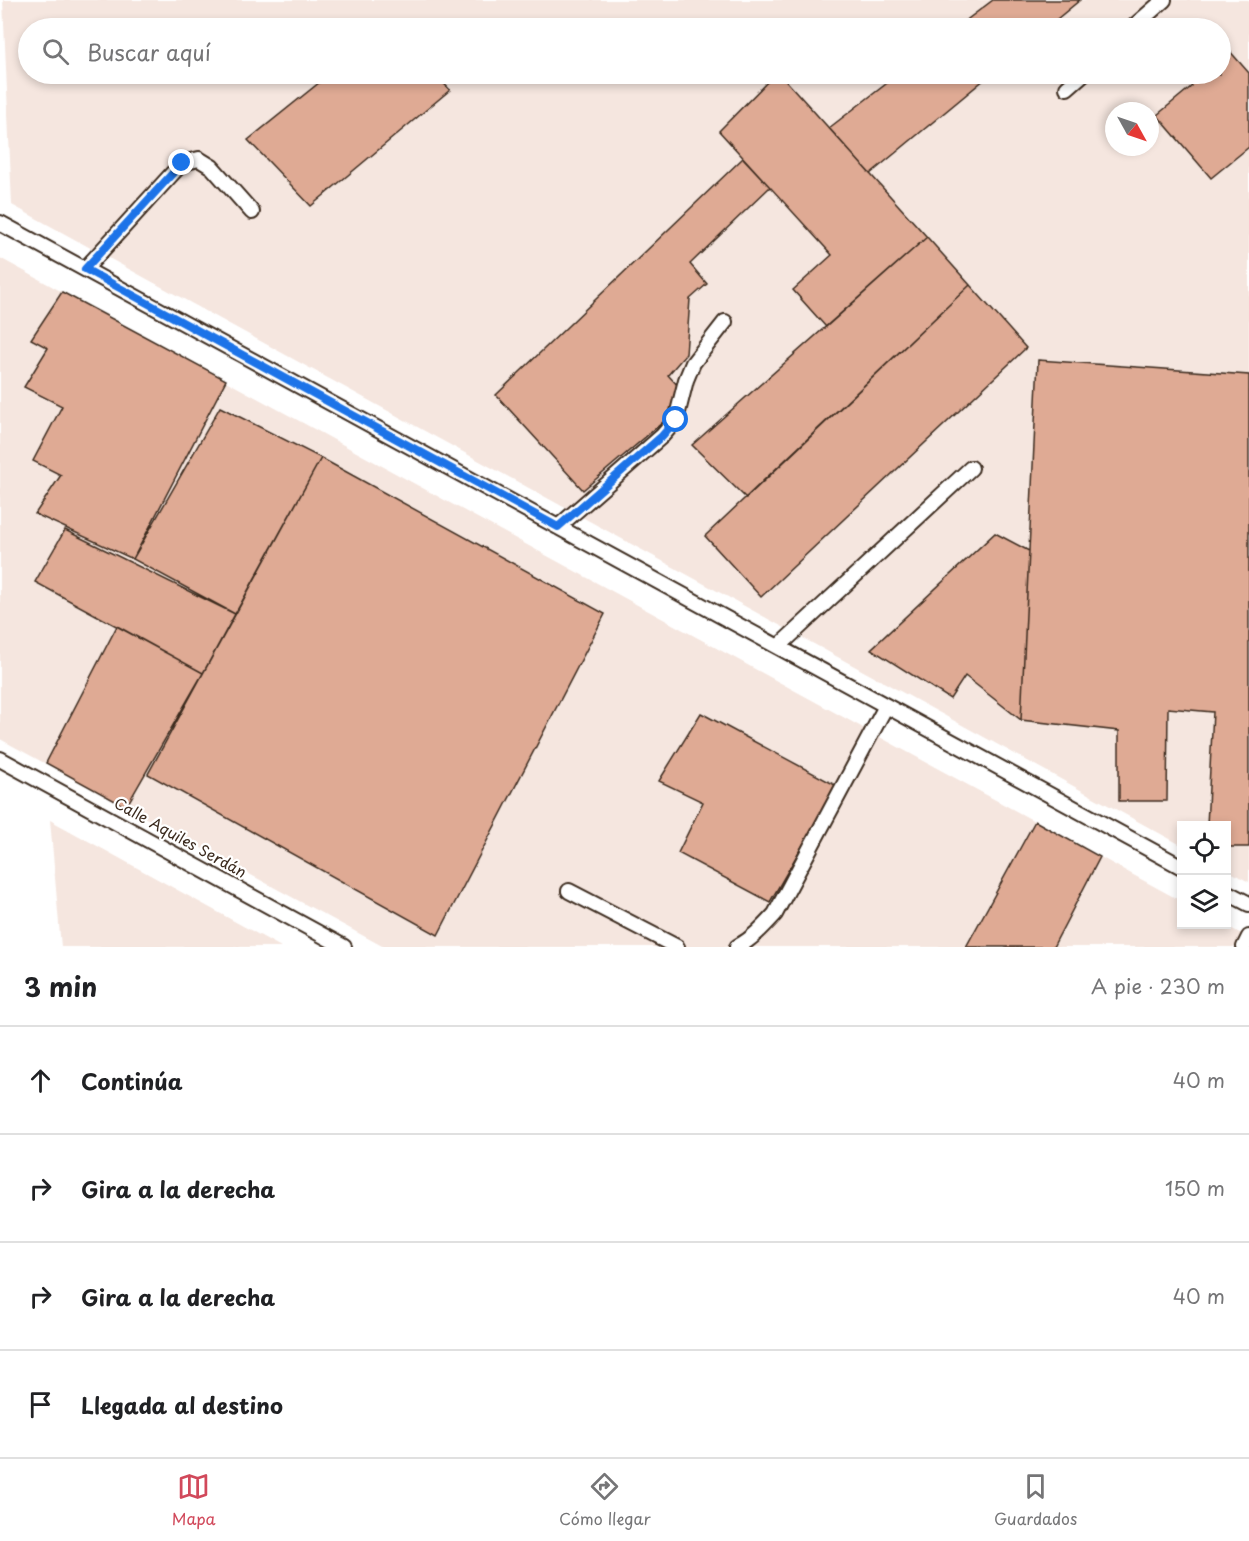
<!DOCTYPE html>
<html lang="es">
<head>
<meta charset="utf-8">
<style>
  :root { --surface:#fff; --page:#f2f2f2; --text:#202124; --muted:#757577; --line:#e0e0e0; --accent:#d1495b }
  body { margin:0; font-family:"Playpen Sans",sans-serif; background:var(--page); color:var(--text) }
  .controls { position:absolute; right:18px; bottom:18px; display:grid; overflow:hidden; border-radius:0px; box-shadow:0 3px 9px #0003 }
  .controls button { width:54px; height:54px; display:grid; place-items:center; padding:0; border:0; border-bottom:2px solid var(--line); background:var(--surface); color:var(--text); font:30px sans-serif }
  .compass { position:absolute; left:1105px; top:102px; width:54px; height:54px; border-radius:50%; background:var(--surface); box-shadow:0 3px 9px #0003; rotate:130deg }
  .stop { position:absolute; width:18px; height:18px; margin:-14px; border:4px solid #1a73e8; border-radius:50%; background:#fff }
  .stop.end { background:#1a73e8; border-color:#fff; box-shadow:0 2px 6px #0008 }
  .list { margin:0; padding:0; list-style:none }
  h2 { display:flex; justify-content:space-between; align-items:center; height:78px; margin:0; padding:0 24px; font-size:26px }
  h2 small { font-size:20px; font-weight:400; color:var(--muted) }
  .list li { display:grid; grid-template-columns:39px 1fr auto; gap:18px; align-items:center; box-sizing:border-box; height:108px; padding:0 24px; border-top:2px solid var(--line) }
  .list b { display:block; font-size:22px; white-space:nowrap }
  .list em { font-size:20px; font-style:normal; color:var(--muted) }
  .icon { flex:none; width:33px; height:33px; fill:none; stroke:currentColor; stroke-width:2; stroke-linecap:round; stroke-linejoin:round }
  .map { position:relative; flex:none; width:1249px; height:947px; overflow:hidden }
  .search { position:absolute; background:var(--surface); box-shadow:0 3px 9px #0003; left:18px; right:18px; top:18px; height:66px; display:flex; align-items:center; gap:15px; box-sizing:border-box; padding:0 21px; border-radius:33px; color:var(--muted); font-size:22px }
  .sheet { height:510px; background:var(--surface) }
  nav { display:flex; justify-content:space-around; align-items:center; box-sizing:border-box; height:84px; border-top:2px solid var(--line); background:var(--surface); font-size:16px; color:var(--muted) }
  nav a { display:grid; justify-items:center; gap:3px }
  nav .on { color:var(--accent) }
  .map>svg:first-child { display:block }
  .built { fill:#f5e6df; fill-rule:evenodd }
  .building { fill:#dfaa94; stroke:#3b2a1e; stroke-width:1.5 }
  .lines { fill:none; stroke-linecap:round; stroke-linejoin:round }
  .lane-casing { stroke:#3b2a1e; stroke-width:18 }
  .lane { stroke:#fff; stroke-width:14 }
  .route { stroke:#1a73e8; stroke-width:8 }
  .labels { text-anchor:middle; stroke-width:4.5; stroke-linejoin:round; paint-order:stroke }
  .street-label { font-size:15px; fill:#3b2a1e; stroke:#fff }
</style>
</head>
<body>
<div class="map">
<svg width="1249" height="947" viewBox="0 0 1249 947">
  <rect width="100%" height="100%" fill="#fff"/>
  <filter id="ink" filterUnits="userSpaceOnUse"><feTurbulence type="fractalNoise" baseFrequency=".0167" numOctaves="2"/><feDisplacementMap in="SourceGraphic" scale="12" xChannelSelector="R" yChannelSelector="G"/><feConvolveMatrix kernelMatrix="1 2 1 2 8 2 1 2 1" color-interpolation-filters="sRGB"/></filter>
  <g filter="url(#ink)">
    <path class="built" d="M3,0H1249V882L1227,870L1226,825H1182L1181,845L12,205ZM28,28H1220V74H28ZM1114,111H1150V147H1114Z
      M0,258L1181,901L1182,924L1225,925L1249,938V947H384L0,739Z
      M50,820L281,947H61Z"/>
    <path class="building" d="M993,0H1080L1046,28H956Z
      M1220,40L1249,73V147L1211,178L1157,115L1192,86L1179,74H1220Z
      M330,74H435L450,90L311,206L248,140Z
      M775,74H780L927,237L826,327L793,290L832,255L719,131Z
      M899,74H991L870,174L829,128Z
      M743,158L770,187L690,264L707,284L690,299L686,354L668,375L680,388L676,411L583,490L496,395Z
      M927,237L970,285L746,498L692,445Z
      M970,285L1026,348L761,597L705,536Z
      M62,292L226,380L133,559L35,514L61,475L33,461L62,406L24,387L48,348L31,339Z
      M1038,360L1249,375V847H1226V825H1207L1213,712L1168,708L1167,801H1119V731L1021,720Z
      M220,407L321,458L235,614L133,559Z
      M321,458L605,614L438,935L148,774Z
      M65,530L235,614L203,673L35,582Z
      M995,533L1029,551L1021,720L965,676L950,699L871,649Z
      M117,626L203,673L126,807L46,763Z
      M701,713L837,786L770,902L678,853L703,802L659,781Z
      M1035,821L1100,857L1053,947H966Z"/>
    <g class="lines">
      <defs>
        <path id="lane" d="M1132,28L1164,0
          M1067,88L1083,74
          M0,223L1182,867
          M85,269L182,163L199,159L212,167L252,212
          M558,527L662,436L676,420L686,380L693,363L725,322
          M778,647L971,468
          M0,759L344,947
          M569,891L677,947
          M1226,892L1249,904
          M737,947C752,939 763,927 775,914L886,706
          M1244,947L1249,937"/>
      </defs>
      <use href="#lane" class="lane-casing"/>
      <use href="#lane" class="lane"/>
    </g>
  </g>
  <g class="lines" filter="url(#ink)">
    <path class="route" d="M182,163L85,269L558,527L662,436L676,420"/>
  </g>
  <g class="labels">
    <g class="street-label">
      <text transform="translate(180 838) rotate(29)" y="5">Calle Aquiles Serdán</text>
    </g>
  </g>
</svg>
<div class="controls">
<button><svg class="icon" aria-label="locate" viewBox="0 0 24 24"><circle cx="12" cy="12" r="6"/><path d="M12 2v4M12 18v4M2 12h4M18 12h4"/></svg></button>
<button><svg class="icon" aria-label="layers" viewBox="0 0 24 24"><path d="M12 4l9 5-9 5-9-5zM3 14l9 5 9-5"/></svg></button>
</div>
<svg class="compass" viewBox="-18 -18 36 36"><path d="M0-13l5 13h-10z" fill="#e53935"/><path d="M0 13l5-13h-10z" fill="#757577"/></svg>
<div class="stop" style="left:676px;top:420px"></div>
<div class="stop end" style="left:182px;top:163px"></div>
<div class="search"><svg class="icon" aria-label="search" viewBox="0 0 24 24"><circle cx="10" cy="10" r="6"/><path d="M15 15l6 6"/></svg>Buscar aquí</div>
</div>
<section class="sheet">
<h2>3 min<small>A pie · 230 m</small></h2>
<ul class="list">
<li><svg class="icon" aria-label="ahead" viewBox="0 0 24 24"><path d="M12 20V5M6 11l6-6 6 6"/></svg><div><b>Continúa</b></div><em>40 m</em></li>
<li><svg class="icon" aria-label="right" viewBox="0 0 24 24"><path d="M7 20v-9h11M14 6l5 5-5 5"/></svg><div><b>Gira a la derecha</b></div><em>150 m</em></li>
<li><svg class="icon" aria-label="right" viewBox="0 0 24 24"><path d="M7 20v-9h11M14 6l5 5-5 5"/></svg><div><b>Gira a la derecha</b></div><em>40 m</em></li>
<li><svg class="icon" aria-label="arrive" viewBox="0 0 24 24"><path d="M6 21V4h12l-3 4 3 4H6"/></svg><div><b>Llegada al destino</b></div></li>
</ul>
</section>
<nav>
<a class="on"><svg class="icon" aria-label="map" viewBox="0 0 24 24"><path d="M3 6l6-2 6 2 6-2v14l-6 2-6-2-6 2zM9 4v14M15 6v14"/></svg>Mapa</a>
<a><svg class="icon" aria-label="directions" viewBox="0 0 24 24"><path d="M12 3l9 9-9 9-9-9zM9 14v-3h6M13 9l2 2-2 2"/></svg>Cómo llegar</a>
<a><svg class="icon" aria-label="saved" viewBox="0 0 24 24"><path d="M7 4h10v16l-5-4-5 4z"/></svg>Guardados</a>
</nav>
</body>
</html>
